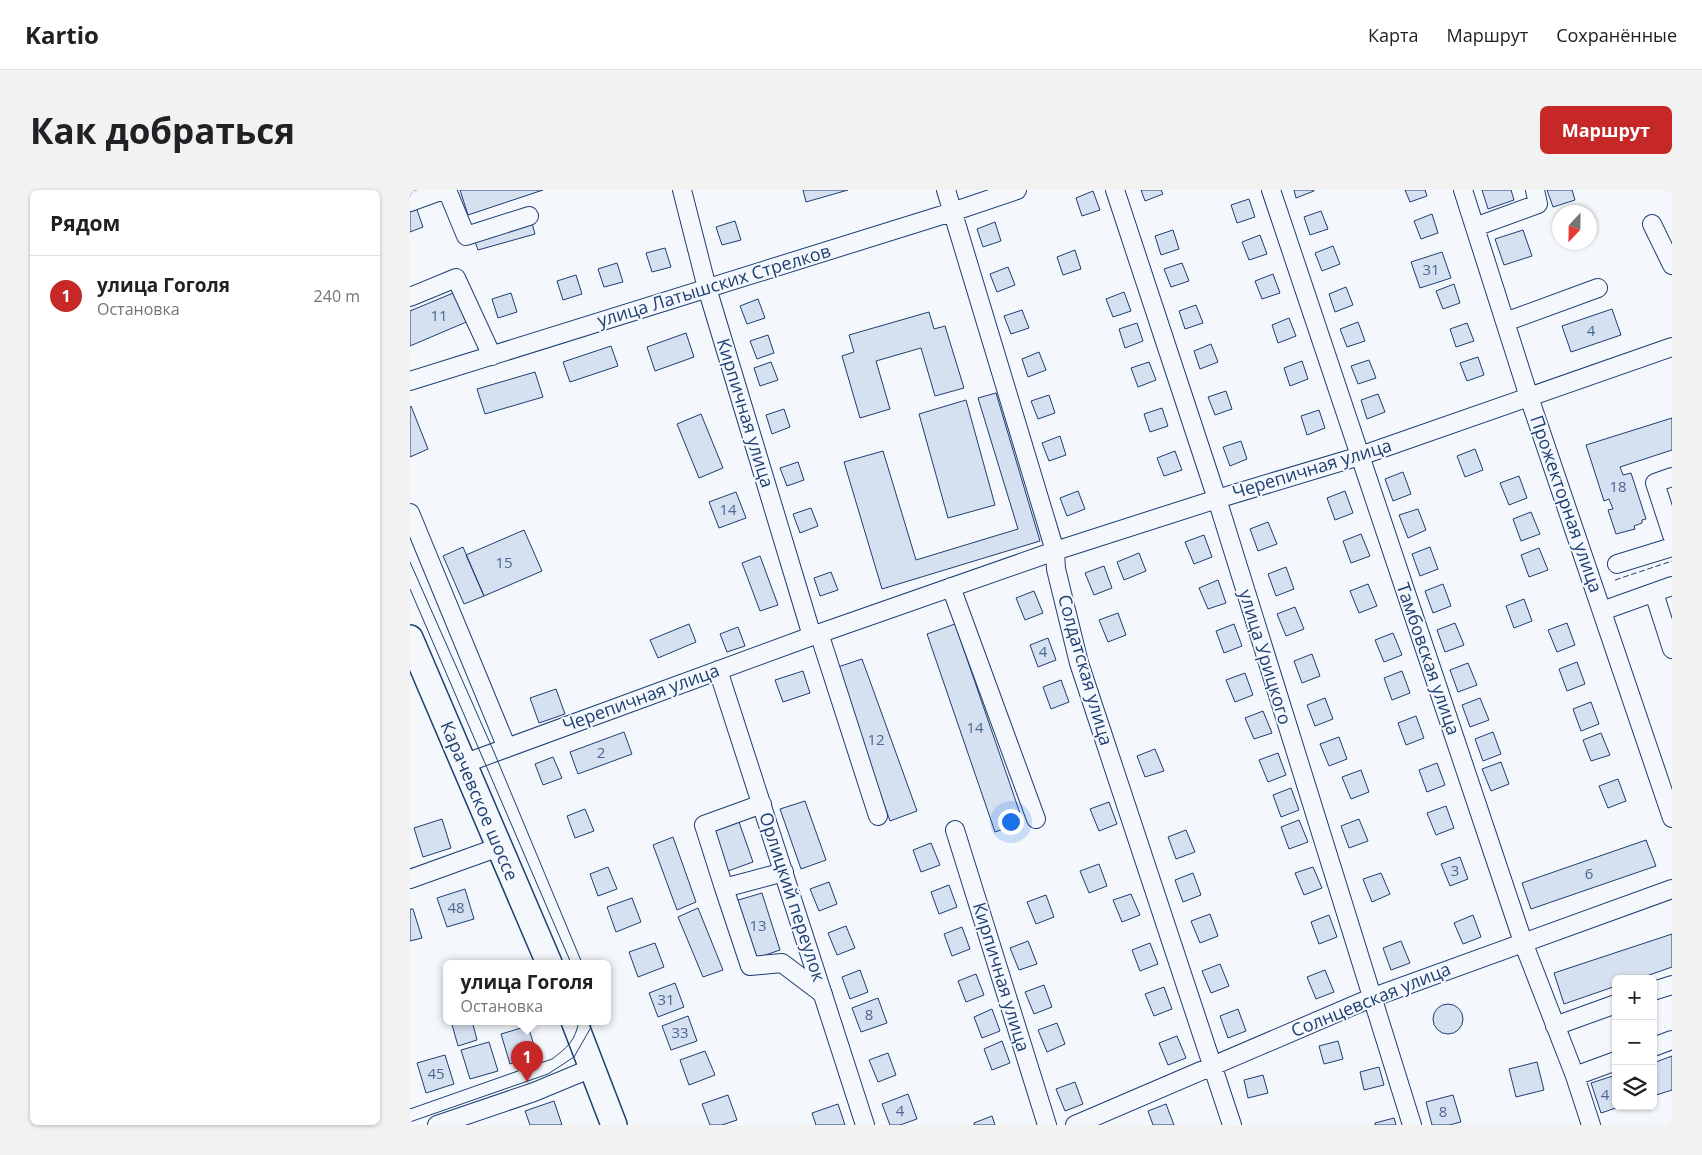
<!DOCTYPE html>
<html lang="ru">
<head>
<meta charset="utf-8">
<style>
  :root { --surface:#fff; --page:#f2f2f2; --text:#202124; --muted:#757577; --line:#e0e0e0; --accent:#c62828 }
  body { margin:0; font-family:"Open Sans",sans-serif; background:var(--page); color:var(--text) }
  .controls { position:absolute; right:15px; bottom:15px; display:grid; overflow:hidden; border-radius:8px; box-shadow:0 1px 4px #0004 }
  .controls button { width:45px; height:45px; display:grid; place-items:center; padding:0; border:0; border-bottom:1px solid var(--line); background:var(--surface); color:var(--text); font:25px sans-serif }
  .compass { position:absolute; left:1142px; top:15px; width:45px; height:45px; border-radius:50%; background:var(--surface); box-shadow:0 1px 4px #0004; rotate:202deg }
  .you { position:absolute; left:600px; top:631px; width:18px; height:18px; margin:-12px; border:4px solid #fff; border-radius:50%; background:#1a73e8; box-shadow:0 0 0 8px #1a73e833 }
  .badge { display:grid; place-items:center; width:32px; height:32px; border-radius:50%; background:var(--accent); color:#fff; font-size:16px; font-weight:700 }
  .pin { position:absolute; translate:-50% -41px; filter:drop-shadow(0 1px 2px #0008) }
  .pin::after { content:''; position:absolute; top:26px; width:18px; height:15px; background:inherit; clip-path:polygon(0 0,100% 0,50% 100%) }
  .popup { position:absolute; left:33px; top:770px; width:168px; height:65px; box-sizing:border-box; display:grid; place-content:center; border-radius:8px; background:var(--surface); filter:drop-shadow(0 1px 4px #0005); font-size:16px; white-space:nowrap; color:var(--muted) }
  .popup b { font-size:19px; color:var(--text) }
  .popup::after { content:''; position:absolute; left:50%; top:100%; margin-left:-10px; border:10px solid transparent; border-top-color:var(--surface) }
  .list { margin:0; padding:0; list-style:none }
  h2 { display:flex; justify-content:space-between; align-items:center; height:65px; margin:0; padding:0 20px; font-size:21px }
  h2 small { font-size:16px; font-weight:400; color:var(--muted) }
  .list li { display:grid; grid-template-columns:32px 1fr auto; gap:15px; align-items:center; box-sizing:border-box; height:80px; padding:0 20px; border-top:1px solid var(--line) }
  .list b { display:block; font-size:19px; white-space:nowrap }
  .list p { margin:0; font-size:16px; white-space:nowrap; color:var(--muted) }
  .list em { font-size:16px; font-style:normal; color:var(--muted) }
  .icon { flex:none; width:28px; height:28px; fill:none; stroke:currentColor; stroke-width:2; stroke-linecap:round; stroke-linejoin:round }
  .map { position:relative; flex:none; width:1262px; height:935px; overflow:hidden; border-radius:8px }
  header { display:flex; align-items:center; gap:30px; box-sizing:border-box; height:70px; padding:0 25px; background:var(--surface); border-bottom:1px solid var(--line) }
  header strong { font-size:24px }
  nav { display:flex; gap:28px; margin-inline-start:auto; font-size:18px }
  .intro { display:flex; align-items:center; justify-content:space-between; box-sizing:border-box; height:120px; padding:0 30px }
  h1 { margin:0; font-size:35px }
  .button { padding:12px 22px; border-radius:8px; background:var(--accent); color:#fff; font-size:18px; font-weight:700 }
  main { display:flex; gap:30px; padding:0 30px }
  aside { flex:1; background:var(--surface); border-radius:8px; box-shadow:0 1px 4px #0004 }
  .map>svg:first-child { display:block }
  .building { fill:#d5e0f0; stroke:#1d3f73 }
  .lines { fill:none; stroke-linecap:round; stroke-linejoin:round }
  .minor-casing { stroke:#1d3f73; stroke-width:20 }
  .highway-casing { stroke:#1d3f73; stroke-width:28 }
  .minor { stroke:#f4f7fb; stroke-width:18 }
  .highway { stroke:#f4f7fb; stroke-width:25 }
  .tram { stroke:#1d3f73; stroke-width:1 }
  .fence { stroke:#1d3f73; stroke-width:1; stroke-dasharray:6 2.5; stroke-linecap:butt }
  .labels { text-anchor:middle; stroke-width:4; stroke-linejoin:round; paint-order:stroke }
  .number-label { font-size:15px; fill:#4b6792 }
  .street-label { font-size:18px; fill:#1d3f73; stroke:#f4f7fb }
</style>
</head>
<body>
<header>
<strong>Kartio</strong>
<nav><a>Карта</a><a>Маршрут</a><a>Сохранённые</a></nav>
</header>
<div class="intro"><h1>Как добраться</h1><a class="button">Маршрут</a></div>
<main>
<aside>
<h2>Рядом<small></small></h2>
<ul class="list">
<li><span class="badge">1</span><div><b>улица Гоголя</b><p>Остановка</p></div><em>240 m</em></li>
</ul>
</aside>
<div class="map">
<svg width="1262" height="935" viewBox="0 0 1262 935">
  <rect width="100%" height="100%" fill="#f4f7fb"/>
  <path class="building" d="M50,0H133L58,25Z
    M393,0H438L396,12Z
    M731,0H751L753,4L735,11Z
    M884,0H904V1L886,8Z
    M995,0H1015L1017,6L1000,12Z
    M1072,0H1101L1104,10L1078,19Z
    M1137,0H1162L1165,10L1143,17Z
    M683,1L690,20L672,26L666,8Z
    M839,9L845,27L827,33L821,15Z
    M6,17L13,37L0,42V20Z
    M911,21L918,39L900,45L894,27Z
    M1022,24L1028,43L1011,49L1004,31Z
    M325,31L331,50L312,55L306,37Z
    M585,32L591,51L573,57L567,39Z
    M122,33L125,44L68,60L64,49Z
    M763,40L769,59L751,65L745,46Z
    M1113,40L1122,66L1094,75L1085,49Z
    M850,45L857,64L839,70L832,52Z
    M923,56L930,74L912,81L905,63Z
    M255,58L261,77L242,82L236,63Z
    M665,60L671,79L653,85L647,67Z
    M1032,62L1041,88L1010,98L1001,72Z
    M207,73L213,92L194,97L188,79Z
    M772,73L779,91L761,97L754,79Z
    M598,77L605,95L587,102L580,84Z
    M863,84L870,103L852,109L845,91Z
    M166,85L172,104L153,110L147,91Z
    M1044,94L1050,113L1033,119L1026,101Z
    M936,97L943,115L925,122L919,104Z
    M48,101L61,130L0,156V121Z
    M714,102L721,121L703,127L696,109Z
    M101,103L107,122L88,128L82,109Z
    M348,109L355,128L337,134L330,116Z
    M786,115L793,133L775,139L769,121Z
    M1202,119L1211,145L1161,162L1152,136Z
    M612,120L619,138L601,144L594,126Z
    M519,122L524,139L535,136L554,198L525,206L511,158L466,171L480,219L450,228L432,166L444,162L439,145Z
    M879,128L886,146L868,153L862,135Z
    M948,132L955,151L937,157L930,139Z
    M727,133L733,151L715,158L709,139Z
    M1057,133L1064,151L1046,157L1040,139Z
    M276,143L284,167L245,181L237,157Z
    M358,145L364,163L347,169L340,151Z
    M801,154L808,172L790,179L784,161Z
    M201,156L208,176L160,192L153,172Z
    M629,162L636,180L618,187L612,169Z
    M1068,167L1074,185L1057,191L1050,173Z
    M959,170L966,188L948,194L941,176Z
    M892,171L898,189L880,196L874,178Z
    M361,172L368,190L350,196L344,178Z
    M739,172L746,190L728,197L721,178Z
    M125,182L133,207L75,224L67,199Z
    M816,201L822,219L805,225L798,207Z
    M586,203L630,351L472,399L434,272L473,261L506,370L608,339L568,208Z
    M968,204L975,222L957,229L951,210Z
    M639,205L645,223L628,229L621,211Z
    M556,210L585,315L538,328L509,224Z
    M1,216L18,259L0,267V217Z
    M752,218L758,236L740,242L734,224Z
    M374,219L380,237L362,244L356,225Z
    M909,220L915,238L897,245L891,226Z
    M291,224L313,278L289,288L267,234Z
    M1262,228V260L1210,277L1213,285L1221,283L1236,329L1232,330V333L1224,336L1225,339L1206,344L1198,320L1203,319L1199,309L1194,311L1176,255Z
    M650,246L656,265L639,271L632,253Z
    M831,251L837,269L820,276L813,257Z
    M1065,259L1073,280L1055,287L1047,266Z
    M765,261L772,280L754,286L747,268Z
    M388,272L394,290L377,296L370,278Z
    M993,282L1001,304L983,311L975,289Z
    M1109,286L1117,308L1099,315L1090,293Z
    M668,301L675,319L657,326L650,308Z
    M935,301L943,323L925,330L917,308Z
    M326,302L336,328L309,338L299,312Z
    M401,318L408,336L390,343L383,324Z
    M1008,319L1016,340L998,348L989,325Z
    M1121,322L1130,344L1111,351L1103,329Z
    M858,332L867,354L848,361L840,339Z
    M114,340L132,381L74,406L56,365Z
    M951,344L960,366L941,373L933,351Z
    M794,345L802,367L784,374L775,352Z
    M53,357L74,406L54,414L33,366Z
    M1020,357L1028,379L1010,386L1002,364Z
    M1129,358L1138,380L1119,387L1111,365Z
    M729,363L736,381L714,390L707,372Z
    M350,366L368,415L350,421L332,373Z
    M694,376L702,398L684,405L675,383Z
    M876,377L884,399L866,406L858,384Z
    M421,382L428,400L410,406L404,388Z
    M808,390L816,413L798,419L789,398Z
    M958,394L967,416L949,423L940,401Z
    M1033,394L1041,416L1023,423L1015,401Z
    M624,401L633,423L615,430L606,408Z
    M1114,409L1122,431L1104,438L1096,416Z
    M885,417L894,439L876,446L867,424Z
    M708,423L716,445L698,452L689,430Z
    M1045,433L1054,455L1035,462L1027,440Z
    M1157,433L1165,455L1147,462L1138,440Z
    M279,434L286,452L248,468L240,450Z
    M545,434L613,632L585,642L517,444Z
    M824,434L832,456L814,463L806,441Z
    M328,437L335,456L317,462L310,444Z
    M983,443L992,465L974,472L965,450Z
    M638,448L646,470L628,477L620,455Z
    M902,464L910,486L892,493L884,471Z
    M452,469L507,621L480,631L425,478Z
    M1167,472L1175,494L1157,501L1149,479Z
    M1058,473L1067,495L1048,502L1040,480Z
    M393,481L400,503L373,512L365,490Z
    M992,481L1000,503L982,510L974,488Z
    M835,483L843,505L825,512L816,490Z
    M651,490L659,512L641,519L633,497Z
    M146,499L155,524L129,533L120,508Z
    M915,508L923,529L905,536L897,515Z
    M1070,508L1079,530L1060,537L1052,515Z
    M1181,512L1189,534L1171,541L1163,519Z
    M853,521L862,543L844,549L835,528Z
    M1006,526L1014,548L996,555L988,533Z
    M214,542L222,564L168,584L160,562Z
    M1083,542L1091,564L1073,571L1065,549Z
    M1191,543L1200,565L1181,571L1173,550Z
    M929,547L937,569L919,576L910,554Z
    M745,559L754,581L735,587L727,566Z
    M868,563L876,585L858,592L849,570Z
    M143,567L152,588L133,595L125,574Z
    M1091,572L1099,594L1081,601L1072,579Z
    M1027,573L1035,595L1017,602L1009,580Z
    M951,580L959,602L941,609L932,587Z
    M1208,589L1216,611L1198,618L1189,596Z
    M881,598L889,620L871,627L863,605Z
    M395,611L416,670L391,679L370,619Z
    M699,612L707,634L689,641L680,619Z
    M1036,616L1044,638L1026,645L1017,623Z
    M175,619L184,641L165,648L157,626Z
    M32,629L41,658L13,667L4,638Z
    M949,629L958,651L939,658L931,636Z
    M889,630L898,652L879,659L871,637Z
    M329,632L343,672L318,681L304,640Z
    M776,640L785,662L766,669L758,647Z
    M263,647L286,712L267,720L243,655Z
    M1236,650L1246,676L1121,719L1112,693Z
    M521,653L530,675L511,682L503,660Z
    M1050,667L1058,689L1040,696L1031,674Z
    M689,674L697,696L679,703L670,681Z
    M198,677L207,699L188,706L180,684Z
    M903,677L912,698L894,705L885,683Z
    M783,683L791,705L773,712L765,690Z
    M971,683L980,704L962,712L953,689Z
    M419,692L427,714L409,721L400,699Z
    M539,695L547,717L529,724L521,702Z
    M55,699L64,729L37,737L27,708Z
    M352,703L370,760L344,769L325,711Z
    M721,704L730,725L712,732L703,710Z
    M636,705L644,727L626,734L617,712Z
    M222,708L231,732L206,742L197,717Z
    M288,718L313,780L293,787L268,727Z
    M0,719H3L12,748L0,751Z
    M800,724L808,746L790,753L781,731Z
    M919,725L927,747L909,754L901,732Z
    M1063,725L1071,747L1053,754L1044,733Z
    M436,736L445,758L427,765L418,743Z
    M552,737L560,759L542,766L534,744Z
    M1262,744V777L1228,789H1206V796L1154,814L1144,783Z
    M618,751L627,774L609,780L600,758Z
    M991,751L1000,773L981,780L973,758Z
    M245,753L254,777L228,787L219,762Z
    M740,753L748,774L730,781L722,760Z
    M810,774L819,796L801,803L792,781Z
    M450,780L458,802L440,809L432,787Z
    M915,780L924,802L906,809L897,787Z
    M566,784L574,805L556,812L548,791Z
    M265,793L274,817L248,827L239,803Z
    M634,795L642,817L624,824L615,802Z
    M754,797L762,819L744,826L735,804Z
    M468,808L477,833L451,842L442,818Z
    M1023 829a15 15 0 1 1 30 0a15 15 0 1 1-30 0Z
    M582,819L590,841L572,848L564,827Z
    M828,819L836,841L818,848L810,826Z
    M278,826L287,851L261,860L252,836Z
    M41,831H62L67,850L48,856Z
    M647,833L655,854L637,862L628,840Z
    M118,836L127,865L100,874L91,844Z
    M767,846L776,868L758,875L749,853Z
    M592,851L600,873L582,880L574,859Z
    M928,851L933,869L914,874L909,856Z
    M79,852L88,881L60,889L51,860Z
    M295,861L305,885L279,895L270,870Z
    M478,863L486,885L468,892L459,870Z
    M35,865L44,894L16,903L7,873Z
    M1262,866V900L1243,906V873Z
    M1127,872L1134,900L1106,907L1099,879Z
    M969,877L974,895L954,900L950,882Z
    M853,885L858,903L838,908L834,890Z
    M1206,885V916H1212L1191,923L1181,893Z
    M665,892L673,914L655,921L646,899Z
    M498,904L507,929L490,935H480L472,914Z
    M318,905L327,930L312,935H300L292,914Z
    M1043,905L1051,932L1039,935H1022L1016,912Z
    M144,911L152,935H120L115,921Z
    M428,914L435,935H406L402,923Z
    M756,914L764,935H743L738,921Z
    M582,926L585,935H564V933Z
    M984,928L986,935H965V933Z"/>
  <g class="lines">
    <defs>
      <path id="minor" d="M37,0L56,46L119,26
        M272,0L297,98L402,446
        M536,0L645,361L646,379L669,473L822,935
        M705,0L807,309L1002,935
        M861,0L1113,752L1165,886L1181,935
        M1053,0L1119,207L1262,628
        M0,12L33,0
        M1242,34L1262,75
        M1065,37L1128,14L1125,0
        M0,107L46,88L82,166
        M1095,132L1188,98
        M0,191L542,22L607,0
        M1262,287L1245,293L1262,345
        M0,323L97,558
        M1207,374L1262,357
        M541,397L626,629
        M1244,403L1262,459
        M1192,421L1262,396
        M409,443L468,626
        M308,480L455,935
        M53,574L402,446L645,361L807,309L950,266L1262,157
        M545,640L637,935
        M374,682L314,698L340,776L372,773L413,804
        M0,689L89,657
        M314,698L294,635L352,614
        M1243,801L1262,795
        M1145,836L1206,814
        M1243,857L1262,850
        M1165,886L1206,871
        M27,935L124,902L182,878
        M665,935L961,808L1262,699"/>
      <path id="highway" d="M0,448L139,773
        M164,831L204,935"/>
    </defs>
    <use href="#minor" class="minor-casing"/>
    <use href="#highway" class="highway-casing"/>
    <use href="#minor" class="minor"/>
    <use href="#highway" class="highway"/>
    <path class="tram" d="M0,372L84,562L172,773
      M0,399L161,773
      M0,919L142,869C158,857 165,851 169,831
      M0,932L138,884L164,867L180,839L182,831"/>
    <path class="fence" d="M1205,390L1262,371"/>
  </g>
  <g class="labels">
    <g class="number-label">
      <text x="1021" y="85">31</text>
      <text x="29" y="131">11</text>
      <text x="1181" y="146">4</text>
      <text x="1208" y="302">18</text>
      <text x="318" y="325">14</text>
      <text x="94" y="378">15</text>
      <text x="633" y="467">4</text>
      <text x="565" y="543">14</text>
      <text x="466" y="555">12</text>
      <text x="191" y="568">2</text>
      <text x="1045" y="686">3</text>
      <text x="1179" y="689">6</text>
      <text x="46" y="723">48</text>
      <text x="348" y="741">13</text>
      <text x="256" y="815">31</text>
      <text x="459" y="830">8</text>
      <text x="270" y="848">33</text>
      <text x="26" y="889">45</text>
      <text x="1195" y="910">4</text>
      <text x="490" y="926">4</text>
      <text x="1033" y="927">8</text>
    </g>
    <g class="street-label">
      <text transform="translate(304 96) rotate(-17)" y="6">улица Латышских Стрелков</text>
      <text transform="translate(335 223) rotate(73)" y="6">Кирпичная улица</text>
      <text transform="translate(902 279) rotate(-17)" y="6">Черепичная улица</text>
      <text transform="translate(1156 314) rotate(71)" y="6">Прожекторная улица</text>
      <text transform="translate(855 467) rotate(73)" y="6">улица Урицкого</text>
      <text transform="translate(1018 469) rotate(71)" y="6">Тамбовская улица</text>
      <text transform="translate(675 480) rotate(74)" y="6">Солдатская улица</text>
      <text transform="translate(231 508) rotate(-20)" y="6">Черепичная улица</text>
      <text transform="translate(69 611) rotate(67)" y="6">Карачевское шоссе</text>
      <text transform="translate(382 707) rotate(72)" y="6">Орлицкий переулок</text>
      <text transform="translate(591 787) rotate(73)" y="6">Кирпичная улица</text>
      <text transform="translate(961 810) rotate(-22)" y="6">Солнцевская улица</text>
    </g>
  </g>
</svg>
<div class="controls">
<button>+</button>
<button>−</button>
<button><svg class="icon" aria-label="layers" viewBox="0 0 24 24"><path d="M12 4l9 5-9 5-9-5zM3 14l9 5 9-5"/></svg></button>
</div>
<svg class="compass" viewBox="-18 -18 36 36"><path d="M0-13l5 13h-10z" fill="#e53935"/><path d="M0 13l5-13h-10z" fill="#757577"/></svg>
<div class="you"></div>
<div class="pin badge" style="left:117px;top:892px">1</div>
<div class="popup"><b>улица Гоголя</b>Остановка</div>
</div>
</main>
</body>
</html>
